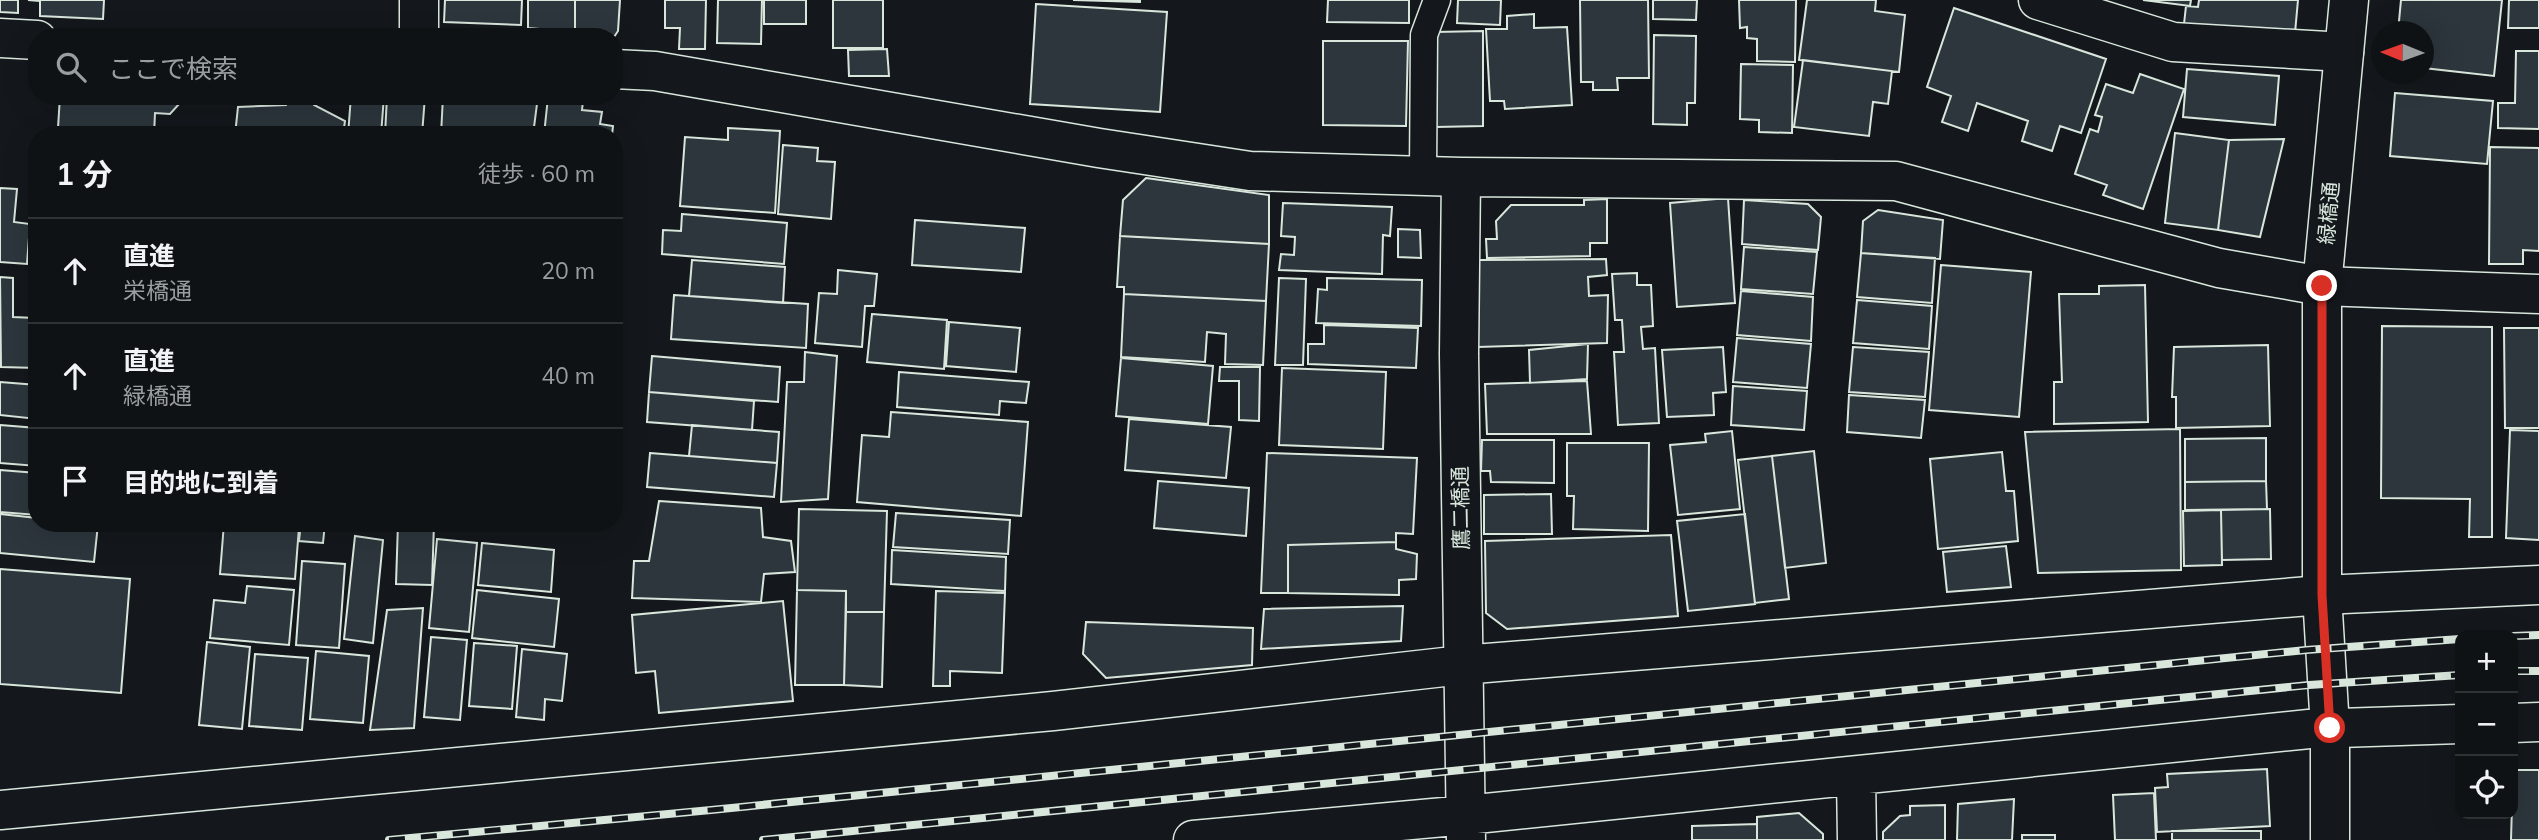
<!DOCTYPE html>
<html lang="ja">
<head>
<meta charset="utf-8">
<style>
  :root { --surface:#0f1215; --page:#181b1e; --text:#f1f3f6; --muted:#9b9ea0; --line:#2f3234 }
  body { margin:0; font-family:Mulish,"Noto Sans JP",sans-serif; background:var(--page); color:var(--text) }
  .controls { position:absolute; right:21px; bottom:21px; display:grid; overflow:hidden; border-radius:14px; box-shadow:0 7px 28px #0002 }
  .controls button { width:63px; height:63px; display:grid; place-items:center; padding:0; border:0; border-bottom:2px solid var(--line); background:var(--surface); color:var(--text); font:35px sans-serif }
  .compass { position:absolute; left:2371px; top:21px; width:63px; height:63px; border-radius:50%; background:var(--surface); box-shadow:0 7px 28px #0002; rotate:271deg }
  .stop { position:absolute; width:21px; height:21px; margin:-16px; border:5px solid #d93025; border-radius:50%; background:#fff }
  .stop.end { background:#d93025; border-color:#fff; box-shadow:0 2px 7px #0008 }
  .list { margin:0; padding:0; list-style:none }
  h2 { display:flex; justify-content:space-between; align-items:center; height:91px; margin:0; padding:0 28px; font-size:30px }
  h2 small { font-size:23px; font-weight:400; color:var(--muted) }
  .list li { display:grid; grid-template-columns:46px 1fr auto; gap:21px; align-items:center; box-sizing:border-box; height:105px; padding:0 28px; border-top:2px solid var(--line) }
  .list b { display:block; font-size:26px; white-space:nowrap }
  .list p { margin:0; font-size:23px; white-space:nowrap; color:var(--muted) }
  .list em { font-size:23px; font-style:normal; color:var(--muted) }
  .icon { flex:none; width:38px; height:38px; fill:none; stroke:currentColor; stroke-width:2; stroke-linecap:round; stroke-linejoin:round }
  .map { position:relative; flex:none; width:2539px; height:840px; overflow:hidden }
  .search { position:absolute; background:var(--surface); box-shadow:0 7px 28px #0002; left:28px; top:28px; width:595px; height:77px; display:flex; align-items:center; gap:18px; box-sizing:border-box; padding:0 24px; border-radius:28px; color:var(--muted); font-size:26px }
  .panel { position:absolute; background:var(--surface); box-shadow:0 7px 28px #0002; left:28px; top:126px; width:595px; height:406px; border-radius:28px }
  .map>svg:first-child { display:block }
  .building { fill:#2c363c; stroke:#d8e6dc; stroke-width:2 }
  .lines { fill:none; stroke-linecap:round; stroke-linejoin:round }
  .service-casing { stroke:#d8e6dc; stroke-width:29 }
  .minor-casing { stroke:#d8e6dc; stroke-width:41 }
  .tertiary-casing { stroke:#d8e6dc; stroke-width:41 }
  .service { stroke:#14181c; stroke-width:26 }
  .minor { stroke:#14181c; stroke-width:38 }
  .tertiary { stroke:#14181c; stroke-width:38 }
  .rail-casing { stroke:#d8e6dc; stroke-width:8 }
  .rail { stroke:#14181c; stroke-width:5; stroke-dasharray:16; stroke-linecap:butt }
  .route { stroke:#d93025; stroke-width:9 }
  .labels { text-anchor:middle; stroke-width:5; stroke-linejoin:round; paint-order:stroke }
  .street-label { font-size:21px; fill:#d8e6dc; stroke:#14181c }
</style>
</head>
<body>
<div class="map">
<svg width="2539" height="840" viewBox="0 0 2539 840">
  <rect width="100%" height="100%" fill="#14181c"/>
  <path class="building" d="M0,0H18V13L0,12Z
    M28,0H104L103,19L40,16V1Z
    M445,0H522L521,25L444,22Z
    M528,0H575V32L528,28Z
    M575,0H620L618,31L614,37L575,32Z
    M665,0H706L705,49H679L680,28H665Z
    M718,0H762L761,44L717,43Z
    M764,0H806V24H764Z
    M833,0H883V48H833Z
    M1073,0H1140V2Z
    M1328,0H1409V23L1327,22Z
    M1458,0H1501L1500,25L1457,23Z
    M1580,0H1648L1649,78H1617L1618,90H1593V82H1581Z
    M1653,0H1697L1696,20L1653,19Z
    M1739,0H1796L1795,62L1757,61V39L1747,38V27L1740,28Z
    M1807,0H1876L1875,11L1905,15L1899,72L1799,60Z
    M2143,0H2191L2190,6Z
    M2199,0H2298L2294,44L2183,33L2186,6L2198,7Z
    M2401,0H2502L2494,76L2424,68V32H2398Z
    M2509,0H2539V28H2508Z
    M1036,4L1167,12L1160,112L1030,104Z
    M1954,8L2106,59L2081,133L2060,126L2052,151L2022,141L2028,121L1977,103L1968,131L1942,122L1951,96L1927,87Z
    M1534,14V28L1567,27L1572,105L1505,109L1504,101H1490L1486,29H1507V16Z
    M1483,31V126L1436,127L1435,32Z
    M1654,35L1696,36L1695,103H1687V125L1653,124Z
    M1323,41H1408L1406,126L1323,125Z
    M887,49L889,76H849L848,50Z
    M2516,51H2539V129L2498,128V103H2515Z
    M1803,60L1892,71L1888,104L1873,102L1869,136L1794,127Z
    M1741,64L1793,65L1792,133L1759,132V120L1740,119Z
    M2187,69L2279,76L2275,125L2183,117Z
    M2140,74L2184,89L2143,209L2103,195L2107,185L2075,174L2090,129L2098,132L2102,117L2095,115L2106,84L2133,93Z
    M2395,93L2493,101L2487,164L2390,156Z
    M60,96H174L180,103L170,114L155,113L154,135H144L58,128Z
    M288,96H315L314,105L345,121L343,135H235L238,107L286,105Z
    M351,96H384L381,135H348Z
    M387,96H425L422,135H385Z
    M443,96L537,104L533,135H441Z
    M548,97L583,101L582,110L602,112L600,124L613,126L612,135H544Z
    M728,128L780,131L775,213L680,206L685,137L728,140Z
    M2175,133L2229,140L2218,230L2165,223Z
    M2284,139L2260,237L2218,230L2229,140Z
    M783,145L818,148L817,161L835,162L831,219L778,214Z
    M2490,147L2539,148V251L2523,250V264H2489Z
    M1146,178L1269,195V244L1120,236L1123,200Z
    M0,188L17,189L14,222L30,224L27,264L0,262Z
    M1728,198L1735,303L1677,307L1670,203Z
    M1607,199V243H1590V256L1487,258L1486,239H1497L1496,221L1511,205H1584V200Z
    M1744,200L1808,204L1821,217L1818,250L1742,244Z
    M1283,203L1392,207L1390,236L1383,235L1382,274L1279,270L1281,254L1294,255L1295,237L1281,236Z
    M34,204H37V260L29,259Z
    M1878,210L1943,220L1940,259L1861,253L1863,221Z
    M682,214L787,223L784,264L662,254L663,230L681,231Z
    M915,220L1025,228L1021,272L912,265Z
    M1398,229L1420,230L1421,258L1398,257Z
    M1120,236L1269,244L1266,301L1124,294V287H1117Z
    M1744,247L1817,252L1813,294L1741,289Z
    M1861,253L1935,258L1932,303L1857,297Z
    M1606,259L1607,275L1588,277L1589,296L1608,295L1607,343L1478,347L1479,260Z
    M692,260L785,267L783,303L689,296Z
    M1941,265L2031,272L2019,417L1929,410Z
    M838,270L877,274L874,306H865L862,347L815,343L819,293L837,294Z
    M1637,273V285H1651L1653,326L1641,327L1643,349L1655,348L1659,423L1618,425L1614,352H1624L1622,320H1615L1612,274Z
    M0,277L13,278V317L35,318L37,292V368L1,367Z
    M1279,278L1306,279L1303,365H1275Z
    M1327,278L1422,280L1421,326L1316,323L1318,289L1327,290Z
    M2145,285L2148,422L2054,424V382H2062L2059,294H2099V286Z
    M1741,291L1813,297L1811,341L1737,335Z
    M1124,294L1266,301L1263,365L1225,364L1226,334L1207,332L1205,362L1121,357Z
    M674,295L808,304L806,348L671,339Z
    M1857,300L1932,306L1929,349L1853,343Z
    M872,314L947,320L944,369L867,362Z
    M949,322L1020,328L1016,372L946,366Z
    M1324,325L1418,328L1416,368L1308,364V344H1324Z
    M2382,326L2492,327V537H2469L2470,499L2381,498Z
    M2504,328H2539V428H2505Z
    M1737,338L1811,344L1807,388L1733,382Z
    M1588,344L1587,379L1530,383L1529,350Z
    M2268,345L2270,426L2176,428V397H2172L2174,347Z
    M1723,347L1726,392L1713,393L1714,415L1667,417L1662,350Z
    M1853,347L1929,352L1925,397L1849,392Z
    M805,352L837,356L828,499L781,502L787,382H804Z
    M652,356L780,367L778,402L649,392Z
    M1121,358L1213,366L1208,424L1116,416Z
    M1220,367H1260L1259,421L1239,420V381H1219Z
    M1282,368L1386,372L1383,449L1279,445Z
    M899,372L1029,382L1026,403L1000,401L999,415L897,407Z
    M1587,381L1591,434H1487L1485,384Z
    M0,382L37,385V419L0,415Z
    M1733,386L1807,391L1804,430L1731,425Z
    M649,392L754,401L752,430L647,422Z
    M1849,395L1925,400L1921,438L1847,432Z
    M891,412L1028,422L1021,516L857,502L862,435L889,437Z
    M1129,419L1231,427L1226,478L1125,470Z
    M0,425L37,428V466L0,463Z
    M692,425L779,432L777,463L689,456Z
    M2180,429L2181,570L2038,573L2025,432Z
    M2510,430L2539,431V540L2506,538Z
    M1732,431L1740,509L1678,515L1670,445L1706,442L1705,434Z
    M2266,438V481L2185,482V439Z
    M1482,440H1554V483L1491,482L1490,471H1481Z
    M1567,443H1649L1648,531L1573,529L1574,496H1567Z
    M1814,451L1826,563L1785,568L1772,456Z
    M2002,452L2006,491H2014L2018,541L1938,549L1930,459Z
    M650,453L777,463L774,497L647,487Z
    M1267,453L1417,458L1413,534L1396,533V542L1288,545V593H1261Z
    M1772,456L1789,599L1755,603L1738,460Z
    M0,470L37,473V515L0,512Z
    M1158,481L1249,488L1246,536L1154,528Z
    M2266,481L2267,509L2185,510V482Z
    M1551,494L1552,534H1484V495Z
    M659,501L761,508L763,537L791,541L795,572L764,574L761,602L632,598L634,561H649Z
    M799,509L887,511L884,612H846V591L797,590Z
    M2270,509L2271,559L2222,560L2221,510Z
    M2221,510L2222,565L2184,566L2183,511Z
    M896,513L1010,520L1008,554L893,547Z
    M0,514L37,518V523L98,524L94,562L0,553Z
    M1745,514L1755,604L1688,611L1677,521Z
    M224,523H271V526L299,527L295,579L220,574Z
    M301,523H325L323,543L299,541Z
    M398,523H434L432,585L396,584Z
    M1671,535L1678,616L1507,629L1486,613L1485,541Z
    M355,536L383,540L373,643L344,639Z
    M437,539L477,543L469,632L429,628Z
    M1396,542V549L1417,554L1416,579L1399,580V595L1288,593V545Z
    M482,543L554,550L551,592L478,585Z
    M2006,546L2011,587L1947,592L1943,552Z
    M892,550L1006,557L1005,591L891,584Z
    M302,561L345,564L339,648L296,645Z
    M0,569L130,579L121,693L0,684Z
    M247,586L294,590L289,645L210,638L214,600L245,603Z
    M477,590L559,599L554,647L472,638Z
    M797,590L846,591L844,685H795Z
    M936,591L1005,593L1002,673L950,671V686H933Z
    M783,601L793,701L659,713L655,671L636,673L632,615Z
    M1403,606L1401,641L1261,649L1264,609Z
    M423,608L414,728L370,730L387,610Z
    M846,612H884L882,687L844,685Z
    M1086,622L1253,628L1252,665L1106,678L1083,654Z
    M431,637L467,640L460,720L424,717Z
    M207,642L250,647L242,729L199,725Z
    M474,643L517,646L512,709L469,706Z
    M522,649L567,654L562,701L545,699L544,720L516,717Z
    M316,651L369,656L363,723L310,719Z
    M255,654L308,658L302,730L249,726Z
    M2267,769L2270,826L2157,832L2155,788L2168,787L2167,774Z
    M2513,770H2539V840H2511Z
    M2154,793L2156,840H2115L2113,795Z
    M2014,799L2012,840H1957L1958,804Z
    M1945,805V840H1883V832L1900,816L1910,815V806Z
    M1799,813L1823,834V840H1757V817Z
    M1757,824V840H1692V826Z
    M2172,831H2261V840H2172Z
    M2022,835H2055V840H2022Z"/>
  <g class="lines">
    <defs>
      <path id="service" d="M1423,174L1424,35L1437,0"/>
      <path id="minor" d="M2038,0L2173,42L2344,52
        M419,37V0
        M0,38L37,40
        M614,69L655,71L1099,148L1250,171L1461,177L1896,181L2219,268L2322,286L2539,294
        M1461,177L1459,354L1466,840
        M2513,723L2539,722
        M1856,776L1857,840
        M0,810L1053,711L1462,665L2322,595L2539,585
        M1193,840L1466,815L2309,729L2460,724"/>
      <path id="tertiary" d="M2330,840V728L2322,595V286L2349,0"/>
    </defs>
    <use href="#service" class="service-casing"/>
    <use href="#minor" class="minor-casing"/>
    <use href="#tertiary" class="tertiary-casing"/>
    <use href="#service" class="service"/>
    <use href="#minor" class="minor"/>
    <use href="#tertiary" class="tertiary"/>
    <defs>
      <path id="rail" d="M2513,636L2539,635
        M2513,671H2539
        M389,840L711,810L2306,650L2460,639
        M763,840L2309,685L2460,675"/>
    </defs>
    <use href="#rail" class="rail-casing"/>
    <use href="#rail" class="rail"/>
  </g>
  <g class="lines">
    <path class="route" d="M2322,286V595L2330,728"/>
  </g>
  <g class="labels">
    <g class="street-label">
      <text transform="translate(2329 213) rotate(-85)" y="7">緑橋通</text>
      <text transform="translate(1461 508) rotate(-91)" y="7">鷹二橋通</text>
    </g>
  </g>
</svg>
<div class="controls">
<button>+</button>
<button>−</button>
<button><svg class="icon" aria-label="locate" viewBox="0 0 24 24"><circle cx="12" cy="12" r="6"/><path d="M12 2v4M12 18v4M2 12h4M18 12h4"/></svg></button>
</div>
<svg class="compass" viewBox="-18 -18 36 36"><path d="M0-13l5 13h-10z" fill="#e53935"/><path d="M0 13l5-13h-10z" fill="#9b9ea0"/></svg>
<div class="stop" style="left:2330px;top:728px"></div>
<div class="stop end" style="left:2322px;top:286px"></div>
<div class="search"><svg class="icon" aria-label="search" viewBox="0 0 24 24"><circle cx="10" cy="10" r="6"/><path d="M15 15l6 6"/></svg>ここで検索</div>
<section class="panel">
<h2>1 分<small>徒歩 · 60 m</small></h2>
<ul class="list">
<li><svg class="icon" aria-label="ahead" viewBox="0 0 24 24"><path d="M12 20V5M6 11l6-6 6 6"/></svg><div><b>直進</b><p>栄橋通</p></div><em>20 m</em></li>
<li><svg class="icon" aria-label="ahead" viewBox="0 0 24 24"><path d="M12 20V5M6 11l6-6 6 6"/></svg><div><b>直進</b><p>緑橋通</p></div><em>40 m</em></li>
<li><svg class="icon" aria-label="arrive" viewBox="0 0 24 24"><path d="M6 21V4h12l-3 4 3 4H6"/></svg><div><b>目的地に到着</b></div></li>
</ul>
</section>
</div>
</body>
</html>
